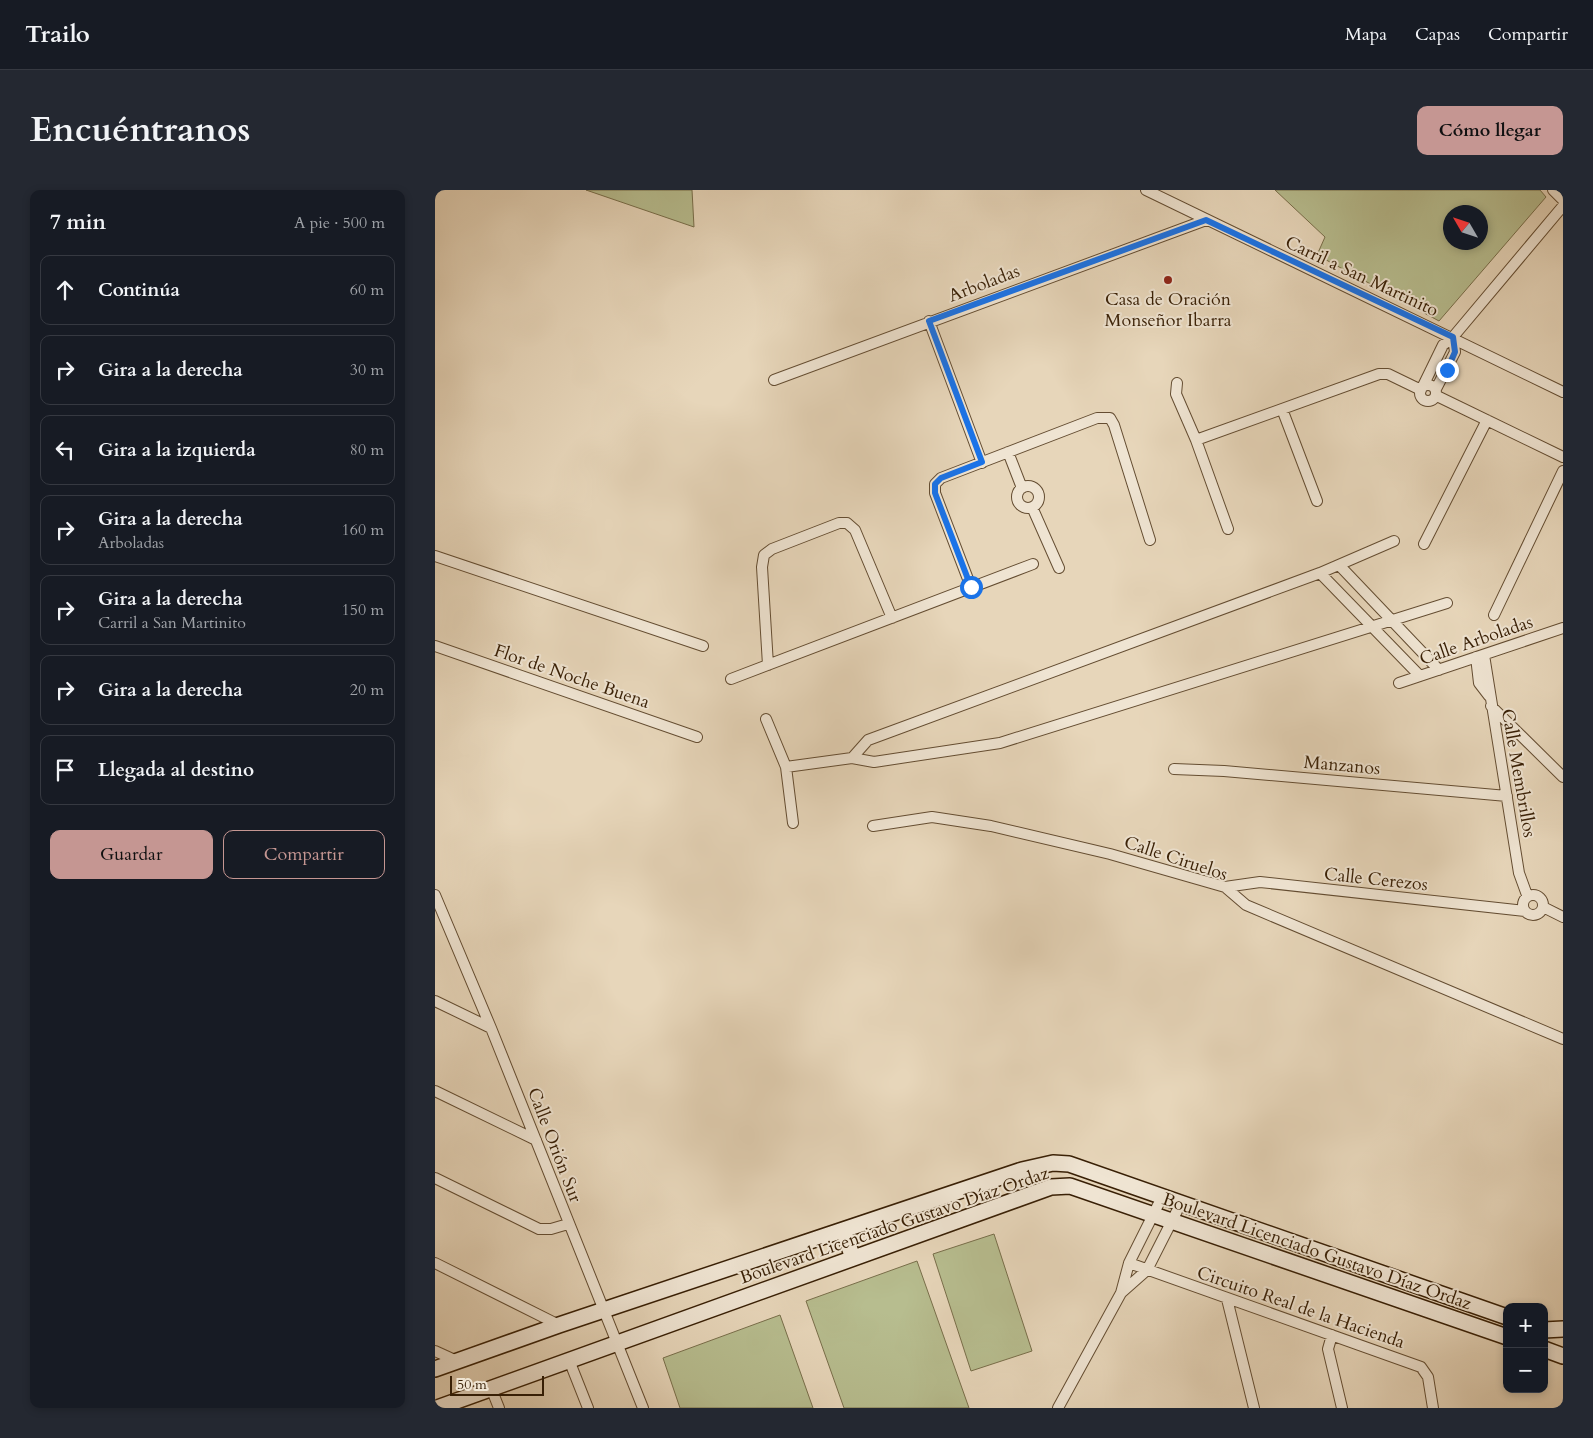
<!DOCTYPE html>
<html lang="es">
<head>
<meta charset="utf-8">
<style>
  :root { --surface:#171b24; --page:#242831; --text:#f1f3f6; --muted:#9ea1a6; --line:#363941; --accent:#c59692 }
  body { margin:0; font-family:Cardo,serif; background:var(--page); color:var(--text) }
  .controls { position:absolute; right:15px; bottom:15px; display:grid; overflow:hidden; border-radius:10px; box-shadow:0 2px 8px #0003 }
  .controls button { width:45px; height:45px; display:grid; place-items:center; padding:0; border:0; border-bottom:1px solid var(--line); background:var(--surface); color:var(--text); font:25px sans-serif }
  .compass { position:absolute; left:1008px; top:15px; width:45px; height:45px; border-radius:50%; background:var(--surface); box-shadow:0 2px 8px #0003; rotate:309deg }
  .scale { position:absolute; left:15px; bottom:12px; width:94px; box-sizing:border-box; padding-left:5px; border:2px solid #381f05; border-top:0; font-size:14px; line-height:18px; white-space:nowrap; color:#381f05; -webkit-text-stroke:4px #efe4d2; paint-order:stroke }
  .stop { position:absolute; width:15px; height:15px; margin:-11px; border:4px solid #1a73e8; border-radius:50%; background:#fff }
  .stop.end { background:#1a73e8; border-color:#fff; box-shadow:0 1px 5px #0008 }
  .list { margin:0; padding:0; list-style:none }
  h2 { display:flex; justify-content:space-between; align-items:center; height:65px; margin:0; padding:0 20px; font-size:21px }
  h2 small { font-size:16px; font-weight:400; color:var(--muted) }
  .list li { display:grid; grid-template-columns:32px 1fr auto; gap:15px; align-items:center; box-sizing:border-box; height:70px; margin:0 10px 10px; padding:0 10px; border:1px solid var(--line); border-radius:10px }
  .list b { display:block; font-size:19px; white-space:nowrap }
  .list p { margin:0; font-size:16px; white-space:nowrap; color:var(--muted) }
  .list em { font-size:16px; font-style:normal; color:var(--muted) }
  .actions { display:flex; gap:10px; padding:15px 20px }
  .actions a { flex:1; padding:11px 0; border:1px solid var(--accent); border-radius:10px; text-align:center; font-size:18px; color:var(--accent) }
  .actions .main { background:var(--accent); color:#111 }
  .icon { flex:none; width:28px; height:28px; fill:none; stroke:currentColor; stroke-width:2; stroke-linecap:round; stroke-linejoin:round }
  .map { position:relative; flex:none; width:1128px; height:1218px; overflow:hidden; border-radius:10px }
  header { display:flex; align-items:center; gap:30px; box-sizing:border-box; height:70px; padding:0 25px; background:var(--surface); border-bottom:1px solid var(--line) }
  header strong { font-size:24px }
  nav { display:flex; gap:28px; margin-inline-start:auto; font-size:18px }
  .intro { display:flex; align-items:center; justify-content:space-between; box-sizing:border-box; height:120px; padding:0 30px }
  h1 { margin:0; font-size:35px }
  .button { padding:12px 22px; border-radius:10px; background:var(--accent); color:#111; font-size:18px; font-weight:700 }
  main { display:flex; gap:30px; padding:0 30px }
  aside { flex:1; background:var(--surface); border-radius:10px; box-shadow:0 2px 8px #0003 }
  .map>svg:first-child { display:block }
  .green { fill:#b7bd8f; stroke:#786e4a; fill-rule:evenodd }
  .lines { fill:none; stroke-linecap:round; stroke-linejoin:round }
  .street-casing { stroke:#644d32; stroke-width:12 }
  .secondary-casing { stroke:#381f05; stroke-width:18 }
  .street { stroke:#efe4d2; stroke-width:10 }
  .secondary { stroke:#efe4d2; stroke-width:15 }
  .route { stroke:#1a73e8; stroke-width:6 }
  .poi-dot { fill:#8f2418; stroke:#efe4d2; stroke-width:2 }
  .labels { text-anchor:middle; stroke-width:4; stroke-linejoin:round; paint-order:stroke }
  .street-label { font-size:18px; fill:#381f05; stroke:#efe4d2 }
  .poi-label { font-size:18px; fill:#381f05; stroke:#efe4d2 }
</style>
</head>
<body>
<header>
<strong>Trailo</strong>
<nav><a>Mapa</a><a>Capas</a><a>Compartir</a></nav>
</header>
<div class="intro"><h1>Encuéntranos</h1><a class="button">Cómo llegar</a></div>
<main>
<aside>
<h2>7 min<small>A pie · 500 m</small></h2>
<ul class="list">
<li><svg class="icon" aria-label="ahead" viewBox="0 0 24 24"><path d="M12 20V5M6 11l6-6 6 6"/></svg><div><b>Continúa</b></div><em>60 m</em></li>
<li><svg class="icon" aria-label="right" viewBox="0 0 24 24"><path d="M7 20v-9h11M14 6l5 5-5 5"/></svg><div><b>Gira a la derecha</b></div><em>30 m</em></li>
<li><svg class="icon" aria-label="left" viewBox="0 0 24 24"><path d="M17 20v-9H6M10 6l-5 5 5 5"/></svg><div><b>Gira a la izquierda</b></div><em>80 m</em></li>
<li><svg class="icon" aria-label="right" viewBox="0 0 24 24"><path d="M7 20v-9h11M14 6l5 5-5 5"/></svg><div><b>Gira a la derecha</b><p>Arboladas</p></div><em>160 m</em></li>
<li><svg class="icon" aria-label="right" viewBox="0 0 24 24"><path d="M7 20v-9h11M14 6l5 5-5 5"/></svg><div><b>Gira a la derecha</b><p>Carril a San Martinito</p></div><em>150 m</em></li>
<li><svg class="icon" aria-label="right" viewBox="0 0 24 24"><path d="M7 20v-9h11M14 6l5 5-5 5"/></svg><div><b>Gira a la derecha</b></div><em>20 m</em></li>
<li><svg class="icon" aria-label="arrive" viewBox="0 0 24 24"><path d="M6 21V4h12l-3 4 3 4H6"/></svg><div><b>Llegada al destino</b></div></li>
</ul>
<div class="actions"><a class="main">Guardar</a><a>Compartir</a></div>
</aside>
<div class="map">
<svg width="1128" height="1218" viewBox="0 0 1128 1218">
  <rect width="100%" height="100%" fill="#e7d6ba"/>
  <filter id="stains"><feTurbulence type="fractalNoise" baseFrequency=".004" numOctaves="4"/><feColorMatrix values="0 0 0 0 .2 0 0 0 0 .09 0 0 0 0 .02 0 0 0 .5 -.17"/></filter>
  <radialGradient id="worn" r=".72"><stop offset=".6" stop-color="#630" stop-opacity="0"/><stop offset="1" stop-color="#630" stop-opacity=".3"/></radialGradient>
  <path class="green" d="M151,0H257L259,37Z
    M840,0H1105L1111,7L1004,131L882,65L890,47ZM1016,22H1046V52H1016Z
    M559,1044L597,1161L536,1181L498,1064Z
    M482,1071L534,1218H409L371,1111Z
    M345,1125L378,1218H245L228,1168Z"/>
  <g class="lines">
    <defs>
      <path id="street" d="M711,0L1128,202
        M1118,0L1128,10
        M494,131L547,273
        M339,190L771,30
        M742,193L741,204L761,250L793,339
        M985 203a8 8 0 1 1 16 0a8 8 0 1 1-16 0Z
        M988,196L1008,155L1018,147L1128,16
        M1001,199L1020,162L1018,147
        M1002,206L1128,267
        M847,219L882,311
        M761,250L944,184H953L986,200
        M573,262L587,298
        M582 307a11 11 0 1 1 22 0a11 11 0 1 1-22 0Z
        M597,317L624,378
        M989,354L1052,230
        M0,366L268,456
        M904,375L1004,480
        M885,383L985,486
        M536,397L500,303V294L506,288L662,228H675L679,235L715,350
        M1059,425L1128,281
        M0,456L262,547
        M1049,465L1084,683L1092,705
        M1041,467L1044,493L1054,506
        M333,475L327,377L329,365L337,359L404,333H412L420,340L457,428
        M296,489L598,374
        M964,493L1128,438
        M1056,516L1128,587
        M331,529L351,577L358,633
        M417,568L433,550L885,383L959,351
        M351,577L417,568L439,572L565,553L1012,413
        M739,579L789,581L1072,606
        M438,636L497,627L556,636L675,664L790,697L811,715L1128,849
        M790,697L825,692L1090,721
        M1088 715a10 10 0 1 1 20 0a10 10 0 1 1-20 0Z
        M0,705L56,838L208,1218
        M1108,717L1128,727
        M0,811L56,838
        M0,901L101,950
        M0,988L104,1039H116L133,1034
        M0,1073L124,1135
        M694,1073L986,1177L993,1187L998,1218
        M686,1103L712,1080L746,1013
        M792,1109L819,1218
        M897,1145L893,1159L907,1218
        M0,1161L22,1171
        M134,1170L153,1218
        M56,1198L64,1218
        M623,1218L686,1103L694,1073L728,1005"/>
      <path id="secondary" d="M408,1040L418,1068
        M1109,1140L1128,1139
        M1109,1159L1128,1166
        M0,1179L124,1135L587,980L618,973L634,974L1072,1127
        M2,1218L616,997L635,996L1072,1147"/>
    </defs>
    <use href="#street" class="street-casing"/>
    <use href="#secondary" class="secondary-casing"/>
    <use href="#street" class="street"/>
    <use href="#secondary" class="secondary"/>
  </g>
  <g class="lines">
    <path class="route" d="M536,397L500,303V294L506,288L547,272L494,131L771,30L1018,147L1020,162L1012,180"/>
  </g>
  <circle class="poi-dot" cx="733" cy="90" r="5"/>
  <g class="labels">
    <g class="street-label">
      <text transform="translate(927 86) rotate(25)" y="6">Carril a San Martinito</text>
      <text transform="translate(549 93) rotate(-21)" y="6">Arboladas</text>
      <text transform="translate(1041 450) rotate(-19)" y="6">Calle Arboladas</text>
      <text transform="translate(137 486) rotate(19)" y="6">Flor de Noche Buena</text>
      <text transform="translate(907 575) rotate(5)" y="6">Manzanos</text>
      <text transform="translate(1084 583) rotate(80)" y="6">Calle Membrillos</text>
      <text transform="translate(741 668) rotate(18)" y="6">Calle Ciruelos</text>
      <text transform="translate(941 689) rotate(6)" y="6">Calle Cerezos</text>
      <text transform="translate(120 955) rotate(69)" y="6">Calle Orión Sur</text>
      <text transform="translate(459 1035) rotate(-19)" y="6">Boulevard Licenciado Gustavo Díaz Ordaz</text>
      <text transform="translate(882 1061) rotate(19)" y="6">Boulevard Licenciado Gustavo Díaz Ordaz</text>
      <text transform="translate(866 1117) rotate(19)" y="6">Circuito Real de la Hacienda</text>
    </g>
    <g class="poi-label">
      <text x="733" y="115">Casa de Oración<tspan x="733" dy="21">Monseñor Ibarra</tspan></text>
    </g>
  </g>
  <rect width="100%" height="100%" filter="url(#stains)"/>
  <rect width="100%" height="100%" fill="url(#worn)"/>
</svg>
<div class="controls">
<button>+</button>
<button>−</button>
</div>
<svg class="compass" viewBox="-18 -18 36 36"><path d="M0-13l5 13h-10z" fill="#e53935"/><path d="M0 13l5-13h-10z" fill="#9ea1a6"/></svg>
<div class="scale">50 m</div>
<div class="stop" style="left:536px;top:397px"></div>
<div class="stop end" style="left:1012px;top:180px"></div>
</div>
</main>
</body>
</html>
